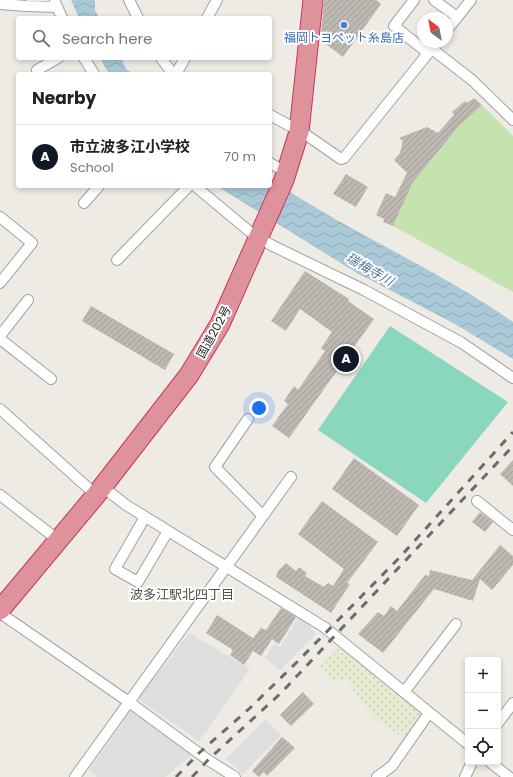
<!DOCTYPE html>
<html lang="en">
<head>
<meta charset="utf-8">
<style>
  :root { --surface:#fff; --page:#f2f2f2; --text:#222; --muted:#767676; --line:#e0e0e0; --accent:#111827 }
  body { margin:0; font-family:Poppins,"Noto Sans JP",sans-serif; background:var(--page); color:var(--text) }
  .controls { position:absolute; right:12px; bottom:12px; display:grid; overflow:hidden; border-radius:4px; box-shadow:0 2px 6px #0003 }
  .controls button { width:36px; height:36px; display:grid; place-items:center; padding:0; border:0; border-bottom:1px solid var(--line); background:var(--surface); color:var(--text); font:20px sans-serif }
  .compass { position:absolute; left:417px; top:12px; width:36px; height:36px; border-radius:50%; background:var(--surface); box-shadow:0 2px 6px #0003; rotate:328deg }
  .you { position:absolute; left:259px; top:408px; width:14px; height:14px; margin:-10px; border:3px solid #fff; border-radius:50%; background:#1a73e8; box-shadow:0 0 0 6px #1a73e833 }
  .badge { display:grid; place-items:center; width:26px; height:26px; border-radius:50%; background:var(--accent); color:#fff; font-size:13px; font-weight:700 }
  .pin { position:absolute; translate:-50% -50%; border:2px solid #fff; box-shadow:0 1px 4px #0006 }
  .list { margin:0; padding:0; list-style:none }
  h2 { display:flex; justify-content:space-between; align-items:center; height:52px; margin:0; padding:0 16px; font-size:17px }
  h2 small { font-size:13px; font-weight:400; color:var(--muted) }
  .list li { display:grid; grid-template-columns:26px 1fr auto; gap:12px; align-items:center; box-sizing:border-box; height:64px; padding:0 16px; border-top:1px solid var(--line) }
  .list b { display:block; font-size:15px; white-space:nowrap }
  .list p { margin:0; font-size:13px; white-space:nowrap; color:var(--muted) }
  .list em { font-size:13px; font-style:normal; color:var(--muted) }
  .icon { flex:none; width:22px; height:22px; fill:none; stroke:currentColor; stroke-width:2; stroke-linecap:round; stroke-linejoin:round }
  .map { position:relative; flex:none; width:513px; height:777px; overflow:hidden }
  .search { position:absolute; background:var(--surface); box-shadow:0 2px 6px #0003; left:16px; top:16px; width:256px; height:44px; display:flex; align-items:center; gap:10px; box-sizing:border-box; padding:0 14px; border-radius:4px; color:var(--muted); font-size:15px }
  .panel { position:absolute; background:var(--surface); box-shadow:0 2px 6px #0003; left:16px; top:72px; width:256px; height:116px; border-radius:4px }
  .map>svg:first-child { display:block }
  .farmland { fill:url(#farmland-dots) }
  .grass { fill:#c5e3af }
  .pitch { fill:#8ad6be }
  .parking { fill:#dedede }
  .water { fill:url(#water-waves) }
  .building { fill:url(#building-hatch) }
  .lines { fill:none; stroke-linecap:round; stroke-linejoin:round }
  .street-casing { stroke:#a2a2a2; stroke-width:12 }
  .highway-casing { stroke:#c9355c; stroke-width:21 }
  .street { stroke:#fff; stroke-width:10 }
  .highway { stroke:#de939c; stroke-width:19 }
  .rail { stroke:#6c6c6c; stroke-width:3; stroke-dasharray:8 8; stroke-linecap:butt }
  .shop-dot { fill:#3f7fe0; stroke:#fff; stroke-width:1.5 }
  .labels { text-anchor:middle; stroke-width:4; stroke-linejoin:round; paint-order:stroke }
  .shop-label { font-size:12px; fill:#366cbe; stroke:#fff }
  .street-label { font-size:12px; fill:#1e1e1e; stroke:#fff }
  .water-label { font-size:13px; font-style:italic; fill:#5375a4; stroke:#fff }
  .neighbourhood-label { font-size:13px; fill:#515151; stroke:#fff }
</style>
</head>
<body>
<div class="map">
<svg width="513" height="777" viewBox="0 0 513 777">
  <defs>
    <pattern id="farmland-dots" width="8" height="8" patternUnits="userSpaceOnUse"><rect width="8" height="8" fill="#e7ebd2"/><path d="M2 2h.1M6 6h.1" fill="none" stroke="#c6c9b4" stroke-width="1.8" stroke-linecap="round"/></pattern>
    <pattern id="water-waves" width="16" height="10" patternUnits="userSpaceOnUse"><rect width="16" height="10" fill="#a9c9d7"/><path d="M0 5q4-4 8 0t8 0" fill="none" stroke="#91acb8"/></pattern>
    <pattern id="building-hatch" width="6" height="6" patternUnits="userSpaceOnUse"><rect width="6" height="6" fill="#beb8b2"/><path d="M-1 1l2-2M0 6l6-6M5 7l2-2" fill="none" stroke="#a39e99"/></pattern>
  </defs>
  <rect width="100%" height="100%" fill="#eeebe5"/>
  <path class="farmland" d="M340,645L423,715L406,739L376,720L360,701L346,678L334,683L319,667Z"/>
  <path class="grass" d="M482,105L513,136V292L393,226L413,182L458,127Z"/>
  <path class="pitch" d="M390,326L508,402L426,503L318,430Z"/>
  <path class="parking" d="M298,618L307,622L316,634L280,670L265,658L274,643L280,647Z
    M189,633L250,669L199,741L138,699Z
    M132,709L192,755L165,777H97L89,770Z
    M266,719L281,735L243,774L226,759Z"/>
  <path class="water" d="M71,0H95V10L99,18H79Z
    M100,58H121L126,69L134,74H109Z
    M270,179C348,232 436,268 513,322V359L455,324L357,273L217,186H270Z"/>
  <path class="building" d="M324,0H376L381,4L343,57L327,45L332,39L321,32Z
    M474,98L482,105L458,127L413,182L393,226L383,222L384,219L376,215L386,193L395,197L407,173L394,160L400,153L403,141L399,138L427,127L438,133L454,115L452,112L465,101L467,103Z
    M346,174L368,187L356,207L333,194Z
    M305,271L349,299L348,301L374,319L289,438L272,426L288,404L284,401L294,386L298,390L325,351L321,348L332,332L300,309L286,331L271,321Z
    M91,306L174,354L165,370L82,321Z
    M354,458L419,505L397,536L332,489Z
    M513,460V486L500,474Z
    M322,501L378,542L347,583L350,584L331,613L276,577L278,571L286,563L296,571L299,567L307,573L305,576L324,587L328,583L333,586L344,569L298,534Z
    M480,512L493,522L485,532L472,522Z
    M500,545L513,556V565L492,590L480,579L473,601L434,589L383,653L358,634L378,612L384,616L391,606L397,611L425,575L429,576L430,570L472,580Z
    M281,608L296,617L279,644L272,639L261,656L253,651L244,665L230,655L233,650L206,633L217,615L253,638L261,628L266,630Z
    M303,692L314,704L291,726L280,715Z
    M282,737L295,748L267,776L264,772L259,777L252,771Z"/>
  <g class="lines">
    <defs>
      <path id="street" d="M129,0L138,18
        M414,0L394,26L428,53
        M434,0L457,17
        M55,2L62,18
        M0,4L26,6L57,7
        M207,18L217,0
        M447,30L471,0
        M432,49L472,80L513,120
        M84,58L94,74
        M161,58L173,74
        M37,70L58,58
        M176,74L185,58
        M270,115L305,134L341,159L344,158L437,42
        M270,163L286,172
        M195,186L249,231L271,245L364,290L462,343L513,378
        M84,203L99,186
        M0,217L32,243L0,283
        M117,260L189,186
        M0,336L28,300
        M0,339L51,379
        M0,409L96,495
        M248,419L215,467L263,516
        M103,487L126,505L324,627L468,744
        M0,495L58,540
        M477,501L513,530
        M145,517L115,569L138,582L168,531
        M0,613L129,702L208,760L235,777
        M404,692L456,624
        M498,723L513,703
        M490,762L509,777
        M75,777L291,477
        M377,777L392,766L429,713
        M465,777L472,762"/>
      <path id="highway" d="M0,610L96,495L189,375L220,324L284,180L299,132L313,0"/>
    </defs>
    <use href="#street" class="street-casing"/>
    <use href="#highway" class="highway-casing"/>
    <use href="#street" class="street"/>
    <use href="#highway" class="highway"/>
    <path class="rail" d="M176,777L199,753L250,708L296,663L400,557L513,432
      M192,777L208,760L281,693L513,446"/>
  </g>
  <circle class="shop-dot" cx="344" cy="25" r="4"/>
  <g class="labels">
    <g class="shop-label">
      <text x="344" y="42">福岡トヨペット糸島店</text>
    </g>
    <g class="street-label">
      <text transform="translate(214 332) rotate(-61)" y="4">国道202号</text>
    </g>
    <g class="water-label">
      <text transform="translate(370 269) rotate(30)" y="5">瑞梅寺川</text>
    </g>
    <g class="neighbourhood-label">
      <text x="182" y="599">波多江駅北四丁目</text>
    </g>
  </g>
</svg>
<div class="controls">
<button>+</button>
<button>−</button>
<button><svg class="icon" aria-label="locate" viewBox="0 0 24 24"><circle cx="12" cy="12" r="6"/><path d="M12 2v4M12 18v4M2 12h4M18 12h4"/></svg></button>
</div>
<svg class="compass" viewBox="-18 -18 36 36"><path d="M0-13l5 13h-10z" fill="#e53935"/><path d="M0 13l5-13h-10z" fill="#767676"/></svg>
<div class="you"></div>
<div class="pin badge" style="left:346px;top:359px">A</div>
<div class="search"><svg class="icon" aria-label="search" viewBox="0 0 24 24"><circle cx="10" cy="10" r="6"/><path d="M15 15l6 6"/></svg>Search here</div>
<section class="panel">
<h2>Nearby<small></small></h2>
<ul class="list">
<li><span class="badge">A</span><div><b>市立波多江小学校</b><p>School</p></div><em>70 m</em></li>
</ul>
</section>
</div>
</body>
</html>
